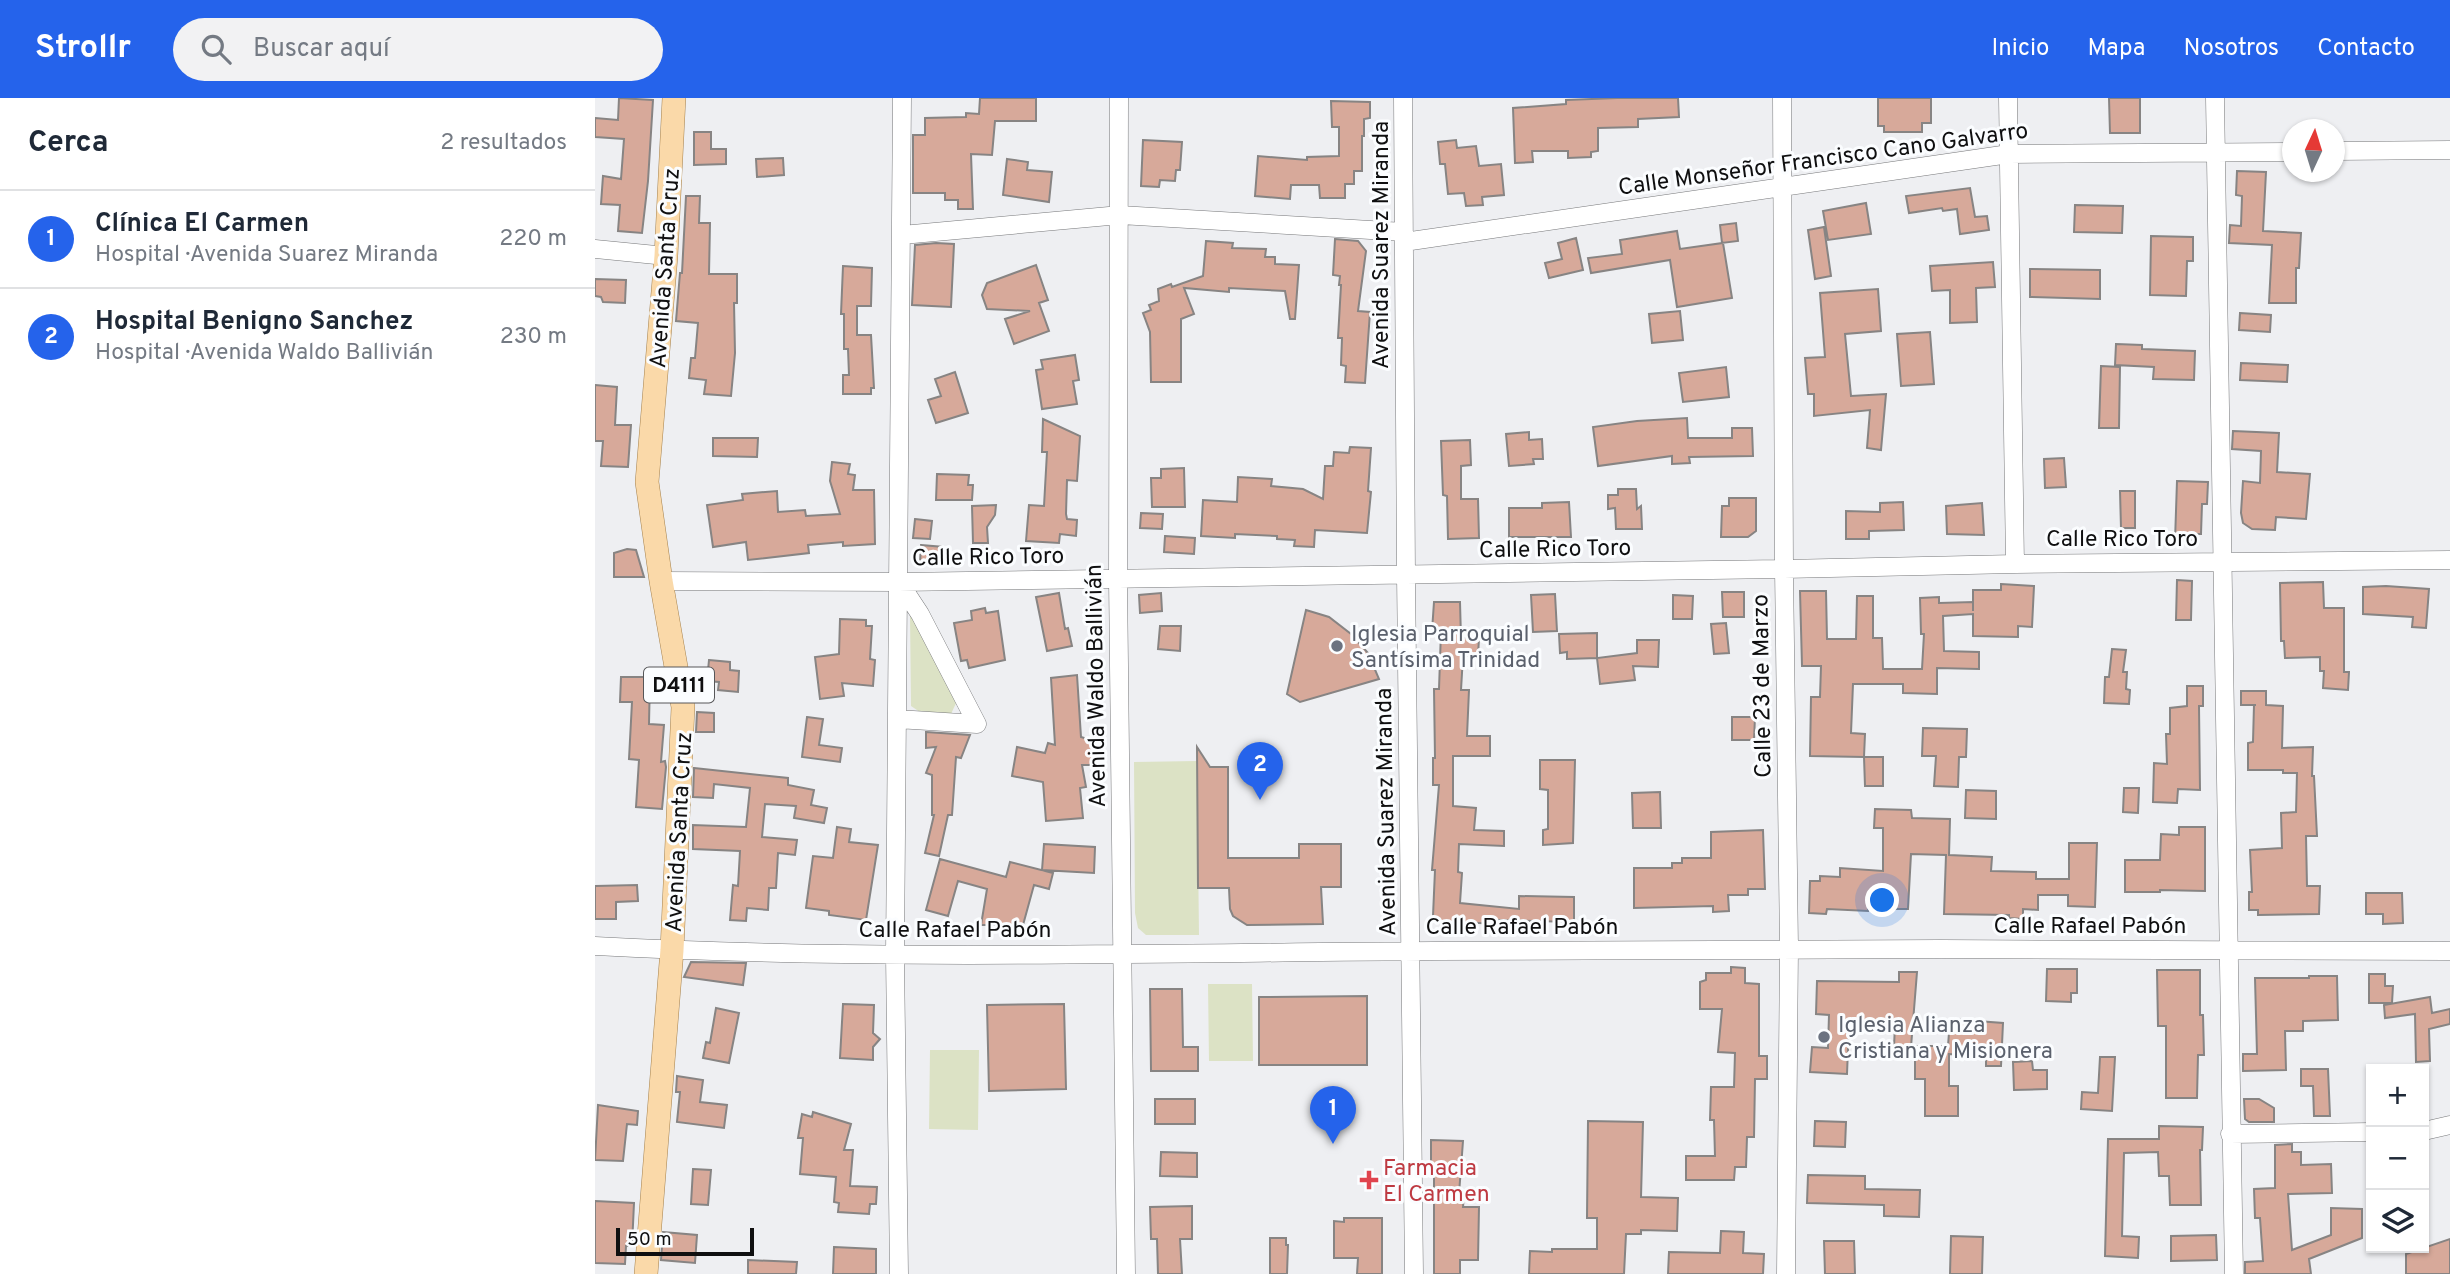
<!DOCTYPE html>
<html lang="es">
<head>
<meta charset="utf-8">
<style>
  :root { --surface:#fff; --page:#f2f2f3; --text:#1f2937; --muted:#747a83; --line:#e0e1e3; --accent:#2563eb }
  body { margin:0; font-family:Overpass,sans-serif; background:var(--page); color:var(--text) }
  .controls { position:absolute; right:21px; bottom:21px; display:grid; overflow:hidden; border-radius:0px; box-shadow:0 2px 5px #0004 }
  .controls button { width:63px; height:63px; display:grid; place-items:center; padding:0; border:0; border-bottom:2px solid var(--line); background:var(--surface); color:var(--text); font:35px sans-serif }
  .compass { position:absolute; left:1687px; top:21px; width:63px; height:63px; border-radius:50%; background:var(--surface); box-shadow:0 2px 5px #0004; rotate:4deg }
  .scale { position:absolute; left:21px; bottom:18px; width:138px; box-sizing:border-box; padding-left:7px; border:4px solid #0f0f10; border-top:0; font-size:19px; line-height:24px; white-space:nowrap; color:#0f0f10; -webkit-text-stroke:5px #fbfdff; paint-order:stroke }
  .you { position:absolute; left:1288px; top:803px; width:24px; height:24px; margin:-18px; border:5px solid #fff; border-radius:50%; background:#1a73e8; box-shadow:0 0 0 10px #1a73e833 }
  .badge { display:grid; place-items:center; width:46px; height:46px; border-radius:50%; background:var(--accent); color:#fff; font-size:23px; font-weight:700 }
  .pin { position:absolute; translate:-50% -58px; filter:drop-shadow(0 2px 4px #0008) }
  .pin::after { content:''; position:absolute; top:37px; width:24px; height:21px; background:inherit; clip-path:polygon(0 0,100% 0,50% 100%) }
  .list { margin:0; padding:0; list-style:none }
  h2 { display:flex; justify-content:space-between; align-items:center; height:91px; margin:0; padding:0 28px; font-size:30px }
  h2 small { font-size:23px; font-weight:400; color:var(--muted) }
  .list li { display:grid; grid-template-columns:46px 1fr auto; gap:21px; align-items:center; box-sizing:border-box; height:98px; padding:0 28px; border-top:2px solid var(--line) }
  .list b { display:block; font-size:26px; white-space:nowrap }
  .list p { margin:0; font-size:23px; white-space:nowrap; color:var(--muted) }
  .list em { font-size:23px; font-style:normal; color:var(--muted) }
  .icon { flex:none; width:38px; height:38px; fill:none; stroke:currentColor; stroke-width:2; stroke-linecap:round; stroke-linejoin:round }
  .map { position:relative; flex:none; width:1855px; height:1176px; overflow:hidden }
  header { display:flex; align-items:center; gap:42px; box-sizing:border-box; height:98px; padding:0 35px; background:var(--accent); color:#fff }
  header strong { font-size:33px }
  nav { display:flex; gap:38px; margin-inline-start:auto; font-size:24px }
  .search { width:490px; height:63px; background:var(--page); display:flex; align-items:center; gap:18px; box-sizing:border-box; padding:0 24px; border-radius:38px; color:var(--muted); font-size:26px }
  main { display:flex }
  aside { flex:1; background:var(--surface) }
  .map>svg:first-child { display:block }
  .green { fill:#dce2c5 }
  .building { fill:#d7a99a; stroke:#878483; stroke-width:2 }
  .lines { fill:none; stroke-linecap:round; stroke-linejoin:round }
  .minor-casing { stroke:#77787a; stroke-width:19 }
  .major-casing { stroke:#a5824e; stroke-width:24 }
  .minor { stroke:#fff; stroke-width:18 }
  .major { stroke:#fad9a9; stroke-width:23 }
  .worship-dot { fill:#6b7280; stroke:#fbfdff; stroke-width:2.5 }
  .health-dot { fill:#e0444e; stroke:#fbfdff; stroke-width:2.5 }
  .labels { text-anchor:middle; stroke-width:6; stroke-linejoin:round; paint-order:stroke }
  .shield { fill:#fbfdff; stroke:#565658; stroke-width:2 }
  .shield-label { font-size:21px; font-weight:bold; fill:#0f0f10 }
  .street-label { font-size:23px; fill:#0f0f10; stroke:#fbfdff }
  .worship-label { font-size:23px; fill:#5b616d; stroke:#fbfdff; text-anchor:start }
  .health-label { font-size:23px; fill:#be3a42; stroke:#fbfdff; text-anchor:start }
</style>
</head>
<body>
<header>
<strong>Strollr</strong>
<div class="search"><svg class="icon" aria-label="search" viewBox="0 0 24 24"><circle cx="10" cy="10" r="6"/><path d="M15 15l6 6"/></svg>Buscar aquí</div>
<nav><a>Inicio</a><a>Mapa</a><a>Nosotros</a><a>Contacto</a></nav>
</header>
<main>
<aside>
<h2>Cerca<small>2 resultados</small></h2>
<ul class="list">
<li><span class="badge">1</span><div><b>Clínica El Carmen</b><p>Hospital · Avenida Suarez Miranda</p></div><em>220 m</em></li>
<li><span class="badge">2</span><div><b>Hospital Benigno Sanchez</b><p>Hospital · Avenida Waldo Ballivián</p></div><em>230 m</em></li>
</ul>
</aside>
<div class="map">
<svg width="1855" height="1176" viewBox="0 0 1855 1176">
  <rect width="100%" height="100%" fill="#eeeff2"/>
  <path class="green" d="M315,516L362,603L356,616L325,614L316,608Z
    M602,663L604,837H551L543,830L540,815L539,664Z
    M613,886H657L658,963H614Z
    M335,952H384L383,1032L334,1031Z"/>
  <path class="building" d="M24,0L58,2L53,83L47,135L23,133L25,107L6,106L8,78L26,81L29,41L0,39V20L23,22Z
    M385,0H441V23H400L397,57L376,56L378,111H363V102H350V95H318V37H330V20L371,19V15L384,16Z
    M1022,0H1083L1084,19L1043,21V29L1003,30V53L996,54V59L973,60V53H937L938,64L920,65L918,10L971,6V2Z
    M1283,0H1336V25H1327V34H1289V28H1283Z
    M1514,0H1545V35H1515Z
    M736,3L775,4V20L769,21V38H767V73H759V86H750V100H725L724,87H696L695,101L660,98L663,58L712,62V59L744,58V29H737Z
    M99,34H116V51H131V66L99,67Z
    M548,42L587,44L585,72H581L580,83L565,82L564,89L546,88Z
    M861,42L862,50L881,48L884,68L906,66L909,97L887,99L888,107L871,108L869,95L853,96L850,66H845L843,44Z
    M188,60L189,77L162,79L161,61Z
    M412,61L433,64L432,72L457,74L454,104L408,97Z
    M1642,73L1671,74L1668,133L1706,135L1704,170H1701V205H1674L1677,147L1634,145L1635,127L1646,128L1647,98L1641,97Z
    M1375,90L1380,119L1392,118L1394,132L1365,136L1362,111L1348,113L1347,110L1314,115L1311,98Z
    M91,98H105L104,125H115L114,176H142V205H139L140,255L136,298L109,296L111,282L94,280L96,260H100L103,225L81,223L85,175H87Z
    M1271,105L1276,136L1233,142L1228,113Z
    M1480,107L1528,108L1527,135L1479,134Z
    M1141,125L1143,143L1127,145L1125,127Z
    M1229,129L1236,178L1220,181L1213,132Z
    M1082,133L1085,151L1128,145L1137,200L1082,209L1075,162L996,175L993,160L1027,156L1025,142Z
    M1556,138L1598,139V163H1592L1591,198L1555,197Z
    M981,140L988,172L954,180L950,165L967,161L963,145Z
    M740,141L763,143L771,153L763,213L775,214L770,285L750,284L751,268L746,267L747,240H743L746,187H744L745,178L738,177Z
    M611,143L638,145L637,150L671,151L670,159H680V166L704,167L700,221H695L690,193L634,190V194L589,190L599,216L586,221V284H556L555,234L548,215L556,212L554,207L564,203L563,191L576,186L577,189L608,178Z
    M341,145L359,146L356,209L317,207L320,147Z
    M1398,164L1400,189L1381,190L1382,224L1355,225V192L1337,193L1335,168Z
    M441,167L453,202L444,205L454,233L419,246L410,221L435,213L392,211L387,197L392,185Z
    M248,168L277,170L276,208H262V237H276L279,290H276V296H248V277H254L253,251H249V216H246Z
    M1435,171L1505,172V201L1435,199Z
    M0,181L31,182L30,205L8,204L6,199L0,198Z
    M1283,191L1286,233L1250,236L1256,298L1291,296L1286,352L1272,350L1275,312L1219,318V296H1213L1210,260L1230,259L1225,195Z
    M1085,213L1088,242L1057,245L1054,216Z
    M1645,215L1676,217L1675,234L1644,232Z
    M1335,234L1339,286L1306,288L1302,236Z
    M1521,246L1547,247V251L1600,253L1599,282L1558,281L1559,269L1520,267Z
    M480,257L484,282L478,283L482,306L447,311L441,272L448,271L446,262Z
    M1646,265L1693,267L1692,284L1645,282Z
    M1506,268L1525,269L1524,330H1504Z
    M1131,269L1134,299L1088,304L1084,275Z
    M360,274L373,315L341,325L333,302L346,298L340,281Z
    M0,287L22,289L20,327H36L33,369L6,368L8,343H0Z
    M1092,320L1093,340H1137V330H1157L1158,358L1094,359L1095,365L1077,366V358L1003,368L998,329L1042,323Z
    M448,321L485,338L482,383L472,382L471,416L472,421L482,422L481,438L465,436L464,445L431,443L434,407L449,408L452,354H447Z
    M1638,333L1684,335L1682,374L1715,376L1711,421L1681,419L1680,432L1657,431L1648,425L1646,415L1648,383L1665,385L1666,353L1637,351Z
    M934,334V342L947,341L948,361H938L939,366L914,368L911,336Z
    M118,340H163L162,359L118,358Z
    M875,342L876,367L866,368V401H883L884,440L853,441L852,398L848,397L846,343Z
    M755,349L776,350L773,393L776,394L772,435L720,432L719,449L699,448L700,442L682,441V438L640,436V440L606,438L608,402L642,404L643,379L677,381L676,388L708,391L728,401L730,368H738L739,354L754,355Z
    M1469,360L1471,389L1450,390L1449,361Z
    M237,364L255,366L253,376L260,377L258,392H279L280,446L248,448V444L213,447L214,455L153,462L151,444L118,449L112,407L148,402L147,396L182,393L183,414L210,412L211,418L245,416L235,383Z
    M589,370L590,409H557L556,380H566V371Z
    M342,376L374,377L373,387H378L377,402H341Z
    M1582,383L1613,384L1612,406H1607L1606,436H1598L1597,443H1580Z
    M1023,391H1041L1042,411L1046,408L1047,431H1021L1020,410L1013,411V397H1023Z
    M1525,393H1540V430H1526Z
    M1134,400H1161V433L1153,439H1126L1127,408H1134Z
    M974,404L976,439H914V410H947V405Z
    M1308,404L1309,432L1274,433V441H1251V413L1285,414V405Z
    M1387,405L1389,437L1352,436L1351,408Z
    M401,407L400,417L392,429L393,445H378L377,408Z
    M546,415L568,416L567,431L545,430Z
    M320,421L337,423L335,441L318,440Z
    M570,438L600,440L599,456L569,454Z
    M326,447L349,449L348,467L325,465Z
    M32,451L41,452L49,479H19V455Z
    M1582,482L1597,483L1596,522H1581Z
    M1728,484L1729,510H1749V574H1754L1753,592L1728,590L1729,573H1725V559L1690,560L1689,543H1686L1685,485Z
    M1406,486L1439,488L1437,529L1423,528V539L1378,538V516L1348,518L1349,553L1384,554V571L1342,570V596L1308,595V586H1258L1256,635L1270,636L1269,659L1215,658L1216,599H1225L1226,568H1207L1205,493H1231L1232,541H1261L1262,498H1278V540H1287L1288,571H1327L1329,536H1326L1325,500L1344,499V505L1378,504V513V492H1406Z
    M1791,488L1834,491L1831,530L1817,529L1818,519L1768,516V489Z
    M1127,494H1149V519H1128Z
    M464,495L470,531L473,530L477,548L452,553L441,499Z
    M566,495L567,513L545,515L544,497Z
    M960,496L962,533L938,534L936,497Z
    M1078,497L1098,498L1097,521H1078Z
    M839,504H865L866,540H884L883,558H868L866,592H874L872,638H895V658H858V708L881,710L879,732L909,733V748L864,746L863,774L867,775L865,805L924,811V798L979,799V824L903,822L902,826L865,824L864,827L846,826L838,818L840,772H837L844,687H838V660H840L839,591H844L846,533H837Z
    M390,510L391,515L403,513L410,562L374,570L372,562L366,563L359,525L377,522L376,513Z
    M711,512L734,519L756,536L773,555L784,581L705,604L692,596Z
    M245,521L271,522V528H277L275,561L280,562L278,588L247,585L249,598L225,601L220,559L244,556Z
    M1131,525L1134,555L1119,556L1116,526Z
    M565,528H586L585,553L563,551Z
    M1002,535V560L972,561V554L965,555L964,536Z
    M1042,542H1064L1063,569L1038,568L1040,582L1005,586L1002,560L1042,555Z
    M1517,551L1531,552L1528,574H1532L1531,591L1535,592L1534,606L1509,605L1510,579H1514Z
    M114,562L135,564V572L144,573L143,594L123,592L124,584L112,583Z
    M482,577L486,639L499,643L500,667H487L491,689L485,690L488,720L451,723L448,684L417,678L422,649L450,655L453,645L460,647L456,580Z
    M26,579H55L54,626L69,627L66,664L70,663L71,669L67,711L41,709L44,662L34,661L37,604H25Z
    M1592,588H1608V608H1604L1605,692L1583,691L1582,705L1558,704L1559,665L1572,666L1571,636H1575V610L1592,608Z
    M1646,593H1671V607L1688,608L1687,650L1718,649L1717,678H1719L1722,738H1711L1712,788H1725L1724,816L1663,817V812H1654V794H1657L1655,752L1687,750L1686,715L1701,714L1702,675H1688V672H1653V645L1658,644L1659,607H1661H1646Z
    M102,614L119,615V634H101Z
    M212,619L228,621L224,647L247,650L245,664L207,659Z
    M1137,619H1160L1159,642H1137Z
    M1328,630L1372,631L1371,659H1364L1363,689L1339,688L1341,658H1327Z
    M331,634L375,637L366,660L361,659L357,717H353L344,758L330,755L339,717H337V677L331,675L341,649L331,650Z
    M602,649L615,669H633V760H704V746H746V789H726L728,826L652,827L638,818L635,811L634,790H603Z
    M1269,659H1288V688H1270Z
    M945,662H980L978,745L948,747V732L953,731V692L945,691Z
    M99,670L193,680V687L219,692L216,707L232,710L229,725L199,720L201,708L170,706L167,739L202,742L200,757L183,755L181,790H174L173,812L152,810L151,823L135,822L138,787L143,788L145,753L98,751V727L151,729L155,690L119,686L118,700L98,699Z
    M1529,690H1544L1543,715L1528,714Z
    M1371,692L1401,693V721L1370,720Z
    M1065,694L1066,730H1038L1037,695Z
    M1280,711L1316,712L1317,720L1355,721L1354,757L1397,759L1396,773L1441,774V781H1474V745H1502L1500,809L1473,808V797H1443V812L1428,811V821L1414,820V817L1349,816L1351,757L1316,756L1313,811H1273V813L1232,811L1231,816L1214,815L1215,783H1225V778L1245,779V770L1288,773V730H1279Z
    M242,729L256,731L254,744L283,747L271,822L234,817V813L211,810L218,758L238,760Z
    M1584,729H1610V793L1565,792V794H1530V762H1565L1566,736L1584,737Z
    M1168,732L1170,791H1153V797H1133L1134,813L1118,814V808L1039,810V770H1077V765H1087V760H1116V734Z
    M449,746L500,749L499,775L447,772Z
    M345,761L411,779L415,764L458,775L454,791L439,787L428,827H386L392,791L363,783L353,818L331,812Z
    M42,787L43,803L21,804V821H0V788Z
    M1771,795H1807L1808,825L1788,826V816H1771Z
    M96,864L151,865L148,887L89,879Z
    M1136,869L1150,870V885L1164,886V958H1172V981H1160L1159,1039H1152L1151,1069H1140L1139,1082H1091V1058H1120L1119,1022H1115L1116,989H1139L1140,955L1123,954L1127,911H1105V884L1111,882V875H1136Z
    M1452,871H1482V895H1476V904L1451,903Z
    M1562,872H1605V917H1608L1609,957H1603L1602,1000H1571V928H1563Z
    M1304,874H1322L1316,949H1299L1300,927L1254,926L1252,976L1215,974L1217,949L1233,950L1234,917L1221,916L1222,883L1304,884Z
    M1774,876H1790V888H1798L1797,905H1774Z
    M1714,878H1742L1743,922L1708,923V933H1690L1691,972L1648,973V956H1662L1660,880H1714Z
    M555,891H587L588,949H603V973H556Z
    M772,898V967H664V899Z
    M1835,899L1837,915L1855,911V926L1834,931L1835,963L1821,964L1820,916L1790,920L1789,907Z
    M248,906L279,907L278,935L285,941L278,949V962L245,960Z
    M469,906L471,991L394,993L392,907Z
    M121,910L144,915L134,965L108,960L111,944L115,945Z
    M1355,921L1408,925L1406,968H1391V958L1354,956V988H1363V1018H1330V981H1320V948H1353Z
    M1505,959H1520L1517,1013L1486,1011L1487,994L1503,995Z
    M1437,963L1438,972H1452V991L1419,992L1418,964Z
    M1706,971H1733L1735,1018H1719L1718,988H1706Z
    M82,978L108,982L105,1004L132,1007L129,1030L82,1024L85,994H81Z
    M560,1001H600V1026H560Z
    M1649,1001H1664L1679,1010V1024H1654L1650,1021Z
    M3,1007L43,1013L42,1027L32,1026L28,1063L0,1062Z
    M218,1014L256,1026L249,1052H258L255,1088L282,1089L281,1106H275L274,1116L243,1114L244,1105L239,1104L241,1079L205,1076L208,1040H203L207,1016L217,1019Z
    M993,1023L1048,1024L1046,1099L1083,1100L1082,1133L1046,1132V1136H1031L1029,1176H934L935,1153L957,1154V1151H1002V1120H992Z
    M1220,1023L1251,1024L1250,1049L1219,1048Z
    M1564,1028L1608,1029L1607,1052H1605L1606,1107H1575L1574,1078H1564L1563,1054L1529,1055L1527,1138L1544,1139L1543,1160L1510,1158L1513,1041H1564Z
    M836,1042L868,1043L864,1096L869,1097L868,1109H884L883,1162H865V1176H839V1067H836Z
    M1697,1046V1054H1706V1067L1736,1066L1737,1095L1693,1096L1697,1152L1736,1137V1110L1767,1111V1140L1714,1161L1716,1176H1650V1164L1668,1163L1665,1120H1660L1659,1091L1680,1090V1047Z
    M566,1054L602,1055V1079L565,1078Z
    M98,1071L116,1072L113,1107L96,1106Z
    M1213,1077L1270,1078V1091L1325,1092L1324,1119L1289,1118V1107L1212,1105Z
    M0,1103L39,1105L37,1148H31L30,1166L0,1165Z
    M597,1108V1141H585L587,1176H563L562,1141H556L555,1109Z
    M749,1120H787V1176H762L763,1160H739V1123L749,1124Z
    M1126,1133L1149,1134L1148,1155L1169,1156L1168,1176H1073L1074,1154L1125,1155Z
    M68,1134L102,1137L100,1165L66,1162Z
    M1621,1137L1622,1162L1576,1163V1138Z
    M1356,1138L1388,1139L1387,1176H1355Z
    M675,1140H691V1147H693L692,1176H675Z
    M1855,1141V1176H1811V1156Z
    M1229,1143H1259L1260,1176H1230Z
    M239,1149L281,1151V1176H238Z
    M153,1162L202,1164L201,1176H153Z"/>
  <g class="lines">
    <defs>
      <path id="minor" d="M524,0L523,481L531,1176
        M808,0L811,477L819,1176
        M1187,0L1189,471L1194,850L1191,1176
        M1413,0L1420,466
        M1620,0L1639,1176
        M1740,53L1855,52
        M307,137L525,117L809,134
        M809,144L1414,56L1698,54
        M0,151L71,158
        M66,483L304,484L1189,471L1420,466L1855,462
        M304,484L325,516L382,626
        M302,621L382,626
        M0,848C279,863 559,855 839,853C1178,850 1516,851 1855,853
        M1829,1033L1855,1027
        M1635,1036L1776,1034
        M304,1176L300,857L307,0"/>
      <path id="major" d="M51,1176L77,852L88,609L66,483L52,384L71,158L79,0"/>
    </defs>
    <use href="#minor" class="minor-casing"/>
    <use href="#major" class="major-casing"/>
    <use href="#minor" class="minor"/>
    <use href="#major" class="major"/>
  </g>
  <g class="worship-dot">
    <circle cx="742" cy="548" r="7"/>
    <circle cx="1229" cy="939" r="7"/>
  </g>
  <path class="health-dot" d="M770.5 1071.5h7v7h7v7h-7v7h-7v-7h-7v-7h7z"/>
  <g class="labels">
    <rect class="shield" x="49" y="569.5" width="70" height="35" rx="5"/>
    <g class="shield-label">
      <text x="84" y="594">D4111</text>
    </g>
    <g class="street-label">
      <text transform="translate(1228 60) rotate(-8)" y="8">Calle Monseñor Francisco Cano Galvarro</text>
      <text transform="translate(785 147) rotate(-90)" y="8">Avenida Suarez Miranda</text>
      <text transform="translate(69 170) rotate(-86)" y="8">Avenida Santa Cruz</text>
      <text x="1527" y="448">Calle Rico Toro</text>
      <text transform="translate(960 450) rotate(-1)" y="8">Calle Rico Toro</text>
      <text transform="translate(393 458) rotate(-1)" y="8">Calle Rico Toro</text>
      <text transform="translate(500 588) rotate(-91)" y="8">Avenida Waldo Ballivián</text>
      <text transform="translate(1166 588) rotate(-91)" y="8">Calle 23 de Marzo</text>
      <text transform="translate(790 714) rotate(-91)" y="8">Avenida Suarez Miranda</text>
      <text transform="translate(83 734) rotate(-87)" y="8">Avenida Santa Cruz</text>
      <text x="1495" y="835">Calle Rafael Pabón</text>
      <text x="927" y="836">Calle Rafael Pabón</text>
      <text x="360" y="839">Calle Rafael Pabón</text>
    </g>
    <g class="worship-label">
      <text x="756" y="543">Iglesia Parroquial<tspan x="756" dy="26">Santísima Trinidad</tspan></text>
      <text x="1243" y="934">Iglesia Alianza<tspan x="1243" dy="26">Cristiana y Misionera</tspan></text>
    </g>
    <g class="health-label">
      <text x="788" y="1077">Farmacia<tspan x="788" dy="26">El Carmen</tspan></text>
    </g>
  </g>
</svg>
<div class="controls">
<button>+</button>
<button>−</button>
<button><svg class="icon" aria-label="layers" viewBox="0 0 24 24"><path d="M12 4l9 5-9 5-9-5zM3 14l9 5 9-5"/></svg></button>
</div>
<svg class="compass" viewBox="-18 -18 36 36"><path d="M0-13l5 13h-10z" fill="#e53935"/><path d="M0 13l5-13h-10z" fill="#747a83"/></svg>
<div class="scale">50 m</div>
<div class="you"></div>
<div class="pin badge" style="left:738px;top:1046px">1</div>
<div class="pin badge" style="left:665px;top:702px">2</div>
</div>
</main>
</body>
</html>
